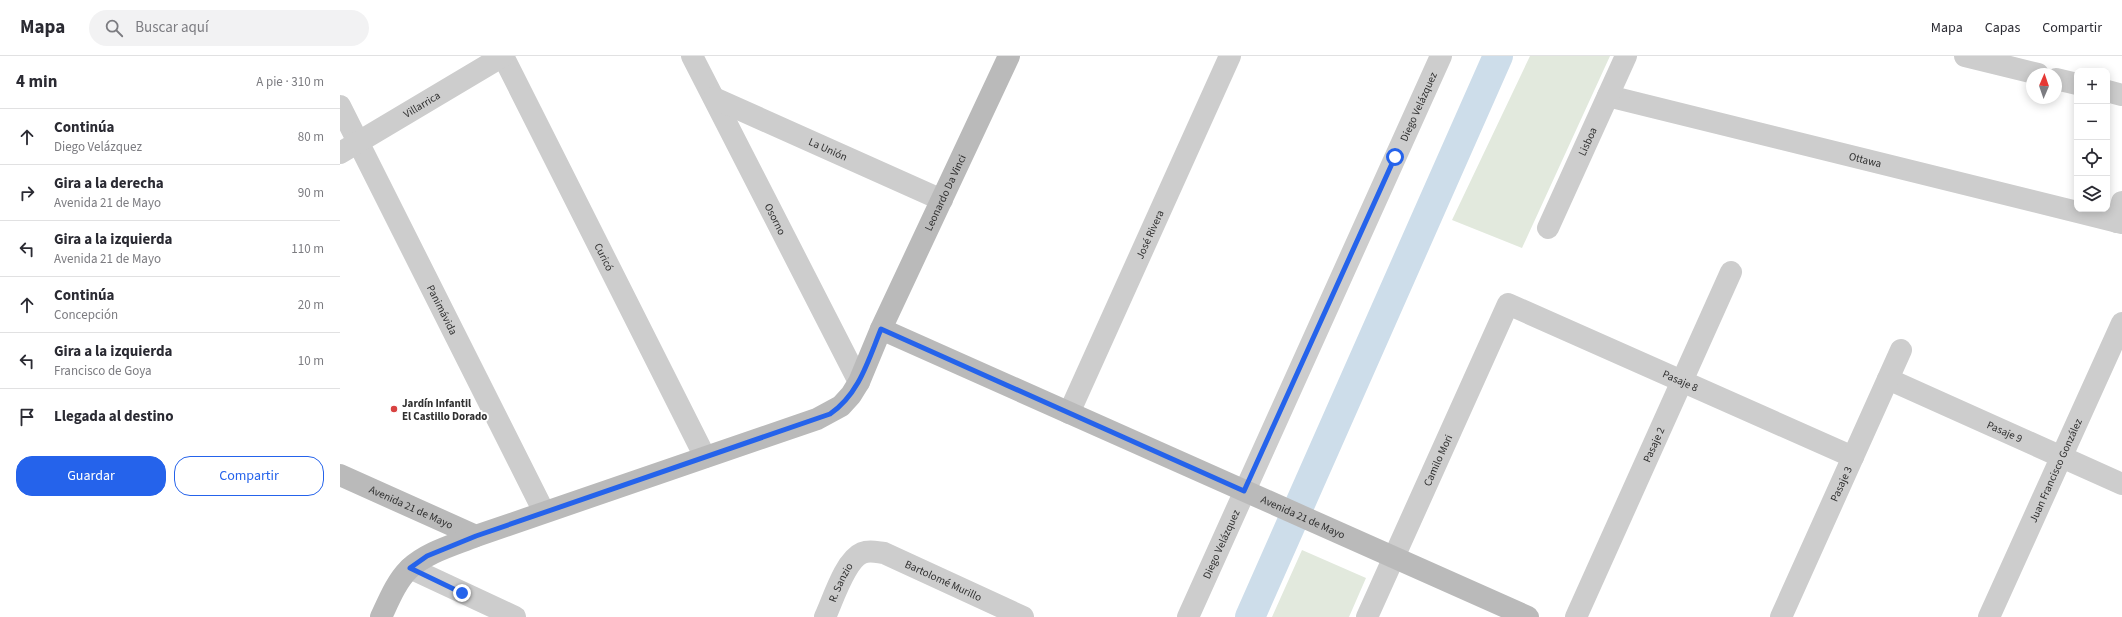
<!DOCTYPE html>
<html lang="es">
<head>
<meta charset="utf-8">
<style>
  :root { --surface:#fff; --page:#f2f2f3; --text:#2b2b33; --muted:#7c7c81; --line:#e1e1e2; --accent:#2563eb }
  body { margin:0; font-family:"Source Sans 3",sans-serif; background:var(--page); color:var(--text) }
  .controls { position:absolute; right:12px; top:12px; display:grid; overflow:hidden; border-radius:8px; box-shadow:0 2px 10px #0003 }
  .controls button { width:36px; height:36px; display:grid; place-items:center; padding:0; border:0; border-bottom:1px solid var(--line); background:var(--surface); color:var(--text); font:20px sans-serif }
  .compass { position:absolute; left:1686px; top:12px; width:36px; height:36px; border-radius:50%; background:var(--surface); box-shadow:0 2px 10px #0003; rotate:2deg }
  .stop { position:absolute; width:12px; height:12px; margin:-9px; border:3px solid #2563eb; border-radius:50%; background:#fff }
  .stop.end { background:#2563eb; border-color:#fff; box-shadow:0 1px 4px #0008 }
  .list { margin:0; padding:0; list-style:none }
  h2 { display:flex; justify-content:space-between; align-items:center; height:52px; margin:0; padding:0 16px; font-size:17px }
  h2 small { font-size:13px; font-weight:400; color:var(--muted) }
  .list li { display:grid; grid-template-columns:26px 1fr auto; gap:12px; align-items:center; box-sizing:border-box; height:56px; padding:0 16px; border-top:1px solid var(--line) }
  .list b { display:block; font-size:15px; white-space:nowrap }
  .list p { margin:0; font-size:13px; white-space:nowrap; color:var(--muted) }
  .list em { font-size:13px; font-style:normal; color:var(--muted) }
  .actions { display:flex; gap:8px; padding:12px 16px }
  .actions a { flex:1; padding:9px 0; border:1px solid var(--accent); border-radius:16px; text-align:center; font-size:14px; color:var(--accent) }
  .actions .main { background:var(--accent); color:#fff }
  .icon { flex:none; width:22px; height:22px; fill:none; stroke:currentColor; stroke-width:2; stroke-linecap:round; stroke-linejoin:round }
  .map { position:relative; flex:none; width:1782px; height:561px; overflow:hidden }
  header { display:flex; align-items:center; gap:24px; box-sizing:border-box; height:56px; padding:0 20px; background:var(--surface); border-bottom:1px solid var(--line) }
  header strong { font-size:19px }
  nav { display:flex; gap:22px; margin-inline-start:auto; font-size:14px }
  .search { width:280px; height:36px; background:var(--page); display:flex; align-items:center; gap:10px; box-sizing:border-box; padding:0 14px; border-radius:22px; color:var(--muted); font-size:15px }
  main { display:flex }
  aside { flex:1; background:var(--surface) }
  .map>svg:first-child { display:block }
  .grass { fill:#e2e9dd }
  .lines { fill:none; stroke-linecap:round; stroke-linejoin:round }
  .canal { stroke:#cdddea; stroke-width:30 }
  .street { stroke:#cdcdcd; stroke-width:22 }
  .secondary { stroke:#bababa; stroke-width:22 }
  .route { stroke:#2563eb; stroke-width:5 }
  .poi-dot { fill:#d84241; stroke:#fff; stroke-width:1.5 }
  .labels { text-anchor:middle; stroke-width:4; stroke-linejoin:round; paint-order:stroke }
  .street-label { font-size:11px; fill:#303030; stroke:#fff }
  .poi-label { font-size:11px; font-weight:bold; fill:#303030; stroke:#fff; text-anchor:start }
</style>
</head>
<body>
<header>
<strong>Mapa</strong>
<div class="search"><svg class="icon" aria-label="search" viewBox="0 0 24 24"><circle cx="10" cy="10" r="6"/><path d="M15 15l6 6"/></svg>Buscar aquí</div>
<nav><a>Mapa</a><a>Capas</a><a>Compartir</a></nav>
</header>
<main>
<aside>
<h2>4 min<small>A pie · 310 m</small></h2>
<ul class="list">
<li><svg class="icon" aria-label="ahead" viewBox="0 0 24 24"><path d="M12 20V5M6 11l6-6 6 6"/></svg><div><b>Continúa</b><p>Diego Velázquez</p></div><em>80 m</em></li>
<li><svg class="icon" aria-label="right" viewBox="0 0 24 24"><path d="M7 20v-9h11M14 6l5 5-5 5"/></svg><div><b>Gira a la derecha</b><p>Avenida 21 de Mayo</p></div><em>90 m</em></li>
<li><svg class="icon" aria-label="left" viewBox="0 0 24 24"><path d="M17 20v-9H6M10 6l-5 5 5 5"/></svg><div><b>Gira a la izquierda</b><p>Avenida 21 de Mayo</p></div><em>110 m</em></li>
<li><svg class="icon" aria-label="ahead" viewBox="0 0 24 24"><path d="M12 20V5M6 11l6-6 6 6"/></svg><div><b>Continúa</b><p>Concepción</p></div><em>20 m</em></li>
<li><svg class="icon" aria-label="left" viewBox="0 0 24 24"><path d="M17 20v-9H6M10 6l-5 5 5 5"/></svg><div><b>Gira a la izquierda</b><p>Francisco de Goya</p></div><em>10 m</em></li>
<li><svg class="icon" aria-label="arrive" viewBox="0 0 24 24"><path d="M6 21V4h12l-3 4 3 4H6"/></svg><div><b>Llegada al destino</b></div></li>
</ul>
<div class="actions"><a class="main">Guardar</a><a>Compartir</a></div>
</aside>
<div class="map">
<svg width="1782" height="561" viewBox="0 0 1782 561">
  <rect width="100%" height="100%" fill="#fff"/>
  <path class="grass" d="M1190,0H1270L1182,192L1112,164Z
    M962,494L1026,522L1009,561H932Z"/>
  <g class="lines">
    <path class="canal" d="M910,561L1158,0"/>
    <g class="street">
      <path id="s1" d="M163,0L365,401"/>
      <path id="s2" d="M352,0L519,326"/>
      <path d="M1625,0L1698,18"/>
      <path d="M1716,23L1737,28"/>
      <path d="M1767,35L1782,39"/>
      <path id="s3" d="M1268,40L1782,167"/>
      <path id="s4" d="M374,42L602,144"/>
      <path id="s5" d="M0,50L204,456"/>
      <path id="s6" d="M0,97L163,0"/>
      <path d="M1777,166L1782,146"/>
      <path id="s7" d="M1208,172L1286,0"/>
      <path id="s8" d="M1548,323L1782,428"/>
      <path id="s9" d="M729,357L890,0"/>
      <path d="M70,512L175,561"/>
      <path id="s10" d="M485,561C493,544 505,504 522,497C529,494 536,496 544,497L683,561"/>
      <path id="s11" d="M848,561L1101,0"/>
      <path id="s12" d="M1027,561L1168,248L1513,401"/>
      <path id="s13" d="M1236,561L1391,216"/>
      <path id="s14" d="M1441,561L1561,294"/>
      <path id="s15" d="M1649,561L1782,267"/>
    </g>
    <g class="secondary">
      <path id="s16" d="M541,273L1188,561"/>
      <path id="s17" d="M0,419L136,480"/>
      <path id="s18" d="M41,561C49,544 56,526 69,513C87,496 114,489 136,480L477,363L501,350L511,339L519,326L541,273L669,0"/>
    </g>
  </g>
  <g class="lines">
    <path class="route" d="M122,537L70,512L87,500L136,480L490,358C519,338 528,305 541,273L904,435L1055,101"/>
  </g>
  <circle class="poi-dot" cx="54" cy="353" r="4"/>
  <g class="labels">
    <g class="street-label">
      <text dy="4" stroke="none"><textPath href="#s6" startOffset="95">Villarrica</textPath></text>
      <text dy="4" stroke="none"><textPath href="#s11" startOffset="560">Diego Velázquez</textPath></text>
      <text dy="4" stroke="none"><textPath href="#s7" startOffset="95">Lisboa</textPath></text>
      <text dy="4" stroke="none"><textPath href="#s4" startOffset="125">La Unión</textPath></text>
      <text dy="4" stroke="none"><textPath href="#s3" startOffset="265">Ottawa</textPath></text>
      <text dy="4" stroke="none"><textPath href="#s18" startOffset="757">Leonardo Da Vinci</textPath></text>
      <text dy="4" stroke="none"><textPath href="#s2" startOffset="183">Osorno</textPath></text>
      <text dy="4" stroke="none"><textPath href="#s9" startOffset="196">José Rivera</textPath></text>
      <text dy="4" stroke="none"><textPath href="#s1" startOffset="225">Curicó</textPath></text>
      <text dy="4" stroke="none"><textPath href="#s5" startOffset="228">Panimávida</textPath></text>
      <text dy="4" stroke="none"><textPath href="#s12" startOffset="532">Pasaje 8</textPath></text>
      <text dy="4" stroke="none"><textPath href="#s8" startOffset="128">Pasaje 9</textPath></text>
      <text dy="4" stroke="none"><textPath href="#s13" startOffset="189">Pasaje 2</textPath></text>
      <text dy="4" stroke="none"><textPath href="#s12" startOffset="172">Camilo Mori</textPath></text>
      <text dy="4" stroke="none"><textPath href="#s15" startOffset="161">Juan Francisco González</textPath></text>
      <text dy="4" stroke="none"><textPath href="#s14" startOffset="146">Pasaje 3</textPath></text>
      <text dy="4" stroke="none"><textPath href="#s17" startOffset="78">Avenida 21 de Mayo</textPath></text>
      <text dy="4" stroke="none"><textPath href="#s16" startOffset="462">Avenida 21 de Mayo</textPath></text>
      <text dy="4" stroke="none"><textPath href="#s11" startOffset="80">Diego Velázquez</textPath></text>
      <text dy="4" stroke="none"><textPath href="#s10" startOffset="163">Bartolomé Murillo</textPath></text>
      <text dy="4" stroke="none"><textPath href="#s10" startOffset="38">R. Sanzio</textPath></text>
    </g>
    <g class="poi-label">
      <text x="62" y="351">Jardín Infantil<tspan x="62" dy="13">El Castillo Dorado</tspan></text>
    </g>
  </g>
</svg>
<div class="controls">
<button>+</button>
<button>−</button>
<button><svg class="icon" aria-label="locate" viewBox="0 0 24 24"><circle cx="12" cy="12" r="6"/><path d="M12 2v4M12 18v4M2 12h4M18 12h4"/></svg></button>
<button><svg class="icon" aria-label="layers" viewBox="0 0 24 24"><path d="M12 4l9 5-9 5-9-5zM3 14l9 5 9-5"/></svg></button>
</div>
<svg class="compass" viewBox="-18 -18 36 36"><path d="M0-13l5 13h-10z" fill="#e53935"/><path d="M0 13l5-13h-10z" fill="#7c7c81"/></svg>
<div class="stop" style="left:1055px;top:101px"></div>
<div class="stop end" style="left:122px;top:537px"></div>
</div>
</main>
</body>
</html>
